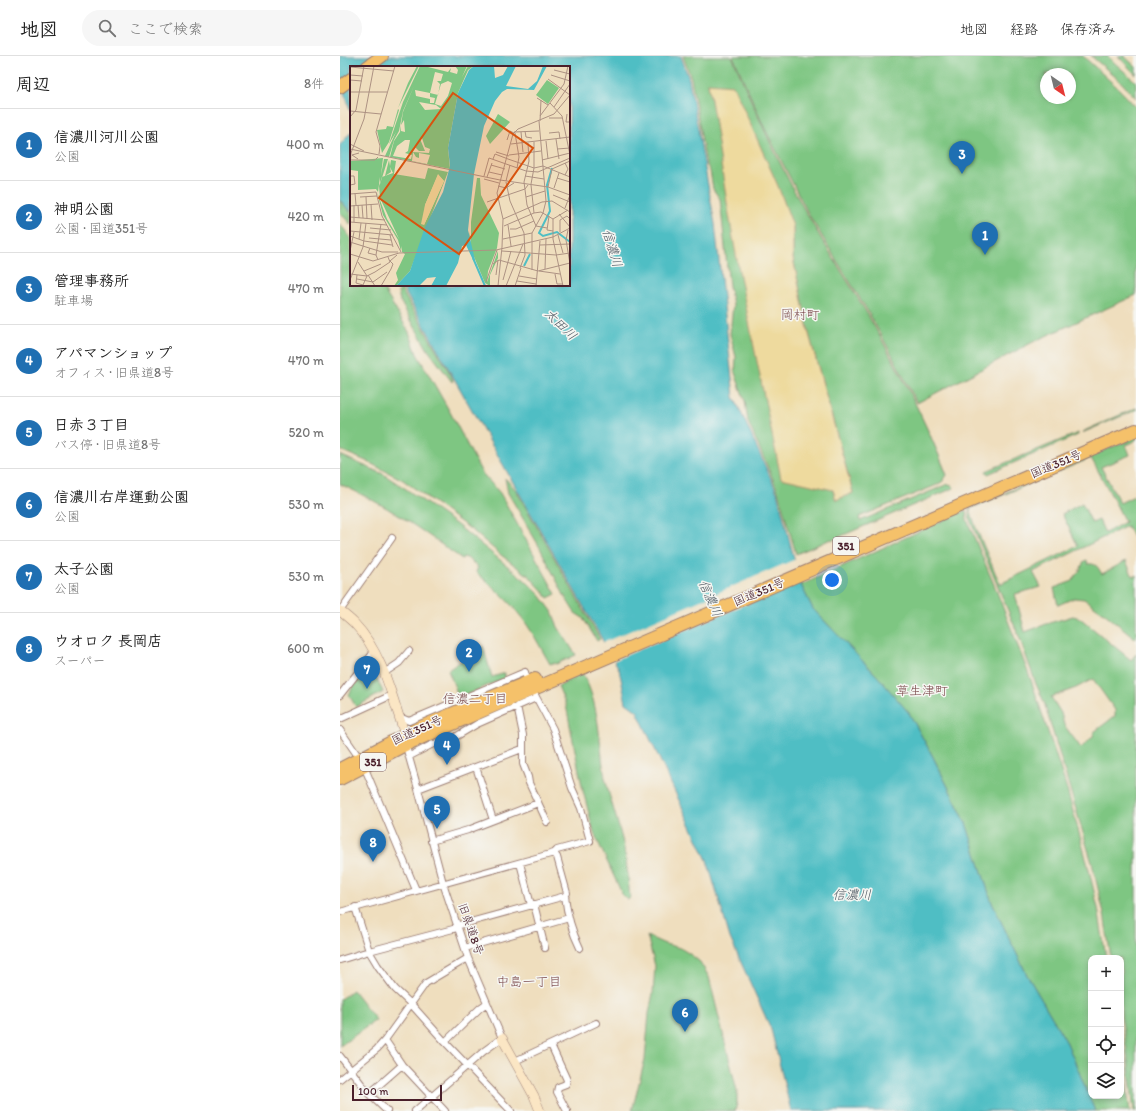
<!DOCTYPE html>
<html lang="ja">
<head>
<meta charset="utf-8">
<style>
  :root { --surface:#fff; --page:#f6f6f6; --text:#222; --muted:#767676; --line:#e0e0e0; --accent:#1f6fb2 }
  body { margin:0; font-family:Itim,"Klee One",sans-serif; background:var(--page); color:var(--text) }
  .controls { position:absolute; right:12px; bottom:12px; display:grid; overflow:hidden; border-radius:8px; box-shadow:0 2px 6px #0003 }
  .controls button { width:36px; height:36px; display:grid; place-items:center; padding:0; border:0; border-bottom:1px solid var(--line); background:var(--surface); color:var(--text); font:20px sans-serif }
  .compass { position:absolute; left:700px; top:12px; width:36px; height:36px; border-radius:50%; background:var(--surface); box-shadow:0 2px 6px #0003; rotate:145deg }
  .scale { position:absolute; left:12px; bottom:10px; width:90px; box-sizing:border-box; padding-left:4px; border:2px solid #4a1f2b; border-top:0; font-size:11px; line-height:14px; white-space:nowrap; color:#4a1f2b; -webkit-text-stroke:3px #f6f6f2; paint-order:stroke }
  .you { position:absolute; left:492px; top:524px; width:14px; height:14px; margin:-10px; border:3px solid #fff; border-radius:50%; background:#1a73e8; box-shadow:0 0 0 6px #1a73e833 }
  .badge { display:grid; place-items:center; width:26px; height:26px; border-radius:50%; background:var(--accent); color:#fff; font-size:13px; font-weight:700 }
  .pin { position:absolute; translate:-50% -33px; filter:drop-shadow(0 1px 2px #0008) }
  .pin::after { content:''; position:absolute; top:21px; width:14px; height:12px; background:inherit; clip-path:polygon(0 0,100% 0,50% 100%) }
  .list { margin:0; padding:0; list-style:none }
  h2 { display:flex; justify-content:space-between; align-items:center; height:52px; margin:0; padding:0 16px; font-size:17px }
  h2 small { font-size:13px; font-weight:400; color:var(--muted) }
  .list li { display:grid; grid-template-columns:26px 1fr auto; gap:12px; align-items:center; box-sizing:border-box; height:72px; padding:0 16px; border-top:1px solid var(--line) }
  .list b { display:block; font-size:15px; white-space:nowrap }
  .list p { margin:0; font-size:13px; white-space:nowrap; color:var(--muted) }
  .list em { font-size:13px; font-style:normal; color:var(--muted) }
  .icon { flex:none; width:22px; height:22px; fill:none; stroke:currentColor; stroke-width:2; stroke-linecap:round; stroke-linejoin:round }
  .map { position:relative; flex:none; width:796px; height:1055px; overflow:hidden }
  header { display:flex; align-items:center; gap:24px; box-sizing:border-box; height:56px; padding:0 20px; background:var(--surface); border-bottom:1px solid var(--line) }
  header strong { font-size:19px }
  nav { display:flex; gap:22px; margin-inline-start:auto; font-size:14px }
  .search { width:280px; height:36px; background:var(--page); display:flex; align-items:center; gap:10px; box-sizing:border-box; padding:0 14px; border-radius:22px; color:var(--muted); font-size:15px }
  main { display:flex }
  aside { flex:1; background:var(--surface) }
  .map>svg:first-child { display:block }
  .green { fill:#7ec682; stroke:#647256; fill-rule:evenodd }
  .sand { fill:#eeda9e; stroke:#9c7c64 }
  .water { fill:#4fbec4; stroke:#4c6e78 }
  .pier { fill:#efdebe }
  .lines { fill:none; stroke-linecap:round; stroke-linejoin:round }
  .street-casing { stroke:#9c7e74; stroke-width:8 }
  .secondary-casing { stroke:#9c7e74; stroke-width:10 }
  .highway-casing { stroke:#9c7e74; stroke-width:14 }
  .street { stroke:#fff; stroke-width:6 }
  .secondary { stroke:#fbe6c4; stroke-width:9 }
  .highway { stroke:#f5c16b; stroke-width:12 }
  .labels { text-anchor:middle; stroke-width:3; stroke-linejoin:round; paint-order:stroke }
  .shield { fill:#f6f6f2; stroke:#7e6067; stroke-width:1 }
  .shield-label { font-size:11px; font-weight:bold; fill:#4a1f2b }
  .street-label { font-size:12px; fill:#4a1f2b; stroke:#f6f6f2 }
  .water-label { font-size:13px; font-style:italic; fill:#4c5761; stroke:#f6f6f2 }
  .neighbourhood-label { font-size:13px; fill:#7c4b4d; stroke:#f6f6f2 }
  .inset-river { fill:none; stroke:#4fbec4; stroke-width:2 }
  .inset-road { fill:none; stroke:#ad9283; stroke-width:1 }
  .view { fill:#d8530f; fill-opacity:0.15; stroke:#d8530f; stroke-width:2 }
  .inset-edge { fill:none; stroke:#4a1f2b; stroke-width:2 }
</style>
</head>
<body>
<header>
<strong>地図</strong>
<div class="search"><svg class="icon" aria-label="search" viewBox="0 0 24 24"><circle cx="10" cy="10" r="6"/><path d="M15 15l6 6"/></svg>ここで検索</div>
<nav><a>地図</a><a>経路</a><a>保存済み</a></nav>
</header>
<main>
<aside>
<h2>周辺<small>8件</small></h2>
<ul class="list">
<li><span class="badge">1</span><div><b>信濃川河川公園</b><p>公園</p></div><em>400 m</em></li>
<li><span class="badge">2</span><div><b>神明公園</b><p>公園 · 国道351号</p></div><em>420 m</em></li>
<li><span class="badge">3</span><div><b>管理事務所</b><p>駐車場</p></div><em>470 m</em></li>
<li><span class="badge">4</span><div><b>アパマンショップ</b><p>オフィス · 旧県道8号</p></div><em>470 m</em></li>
<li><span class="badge">5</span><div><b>日赤３丁目</b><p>バス停 · 旧県道8号</p></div><em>520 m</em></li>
<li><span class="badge">6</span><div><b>信濃川右岸運動公園</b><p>公園</p></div><em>530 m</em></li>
<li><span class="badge">7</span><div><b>太子公園</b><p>公園</p></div><em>530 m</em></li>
<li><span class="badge">8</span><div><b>ウオロク 長岡店</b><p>スーパー</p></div><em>600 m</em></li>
</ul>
</aside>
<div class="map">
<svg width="796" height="1055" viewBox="0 0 796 1055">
  <rect width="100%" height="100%" fill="#f6f6f2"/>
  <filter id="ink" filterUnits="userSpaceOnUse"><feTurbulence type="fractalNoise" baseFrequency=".025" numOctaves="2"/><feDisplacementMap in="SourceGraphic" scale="8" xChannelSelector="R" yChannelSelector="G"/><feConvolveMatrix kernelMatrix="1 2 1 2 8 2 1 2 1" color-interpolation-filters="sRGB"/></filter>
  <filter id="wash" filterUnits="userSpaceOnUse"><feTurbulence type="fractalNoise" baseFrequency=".012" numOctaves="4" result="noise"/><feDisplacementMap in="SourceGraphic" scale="16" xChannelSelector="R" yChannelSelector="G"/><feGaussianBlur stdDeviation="0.9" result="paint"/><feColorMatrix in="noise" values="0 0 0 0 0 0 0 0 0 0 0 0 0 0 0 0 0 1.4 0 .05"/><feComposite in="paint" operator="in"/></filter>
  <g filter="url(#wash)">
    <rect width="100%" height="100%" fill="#efdebe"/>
    <path class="green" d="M343,0H392C414,52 437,104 464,153C483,187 505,220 525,254C555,306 585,363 607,419L603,425L597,429L519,461L520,465L608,428L612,429L614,432L494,483L489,484L456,498L438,435L408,366L405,345L395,317L396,301L390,278L393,249L389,230L380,143L373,133L370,115L366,108L351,22ZM368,27L453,170V202L469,278L513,437L496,444L374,57Z
      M393,0H743L779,33L796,51V239L695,285L577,347L550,295L527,254L469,159L424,71ZM706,18H730V42H706Z
      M751,0H767L796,26V42L778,23Z
      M778,0H784L796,11V19Z
      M0,145L11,157V169L0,156Z
      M0,168L11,182V229H41L69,276L77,298L110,356L142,417L160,437L216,538L208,542L200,532L189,520L161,499L133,475L63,424L26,405L0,394Z
      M61,233L111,319L113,324L112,326L88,294L60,245L58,236Z
      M796,352V354L742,377L743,376L746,374Z
      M738,377V379L648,418L646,415Z
      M796,381V384L786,389L790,399L761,411L780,447L796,439V487L787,470L693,516L701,531L675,538L685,576L704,569L706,568L733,560L740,562L791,604L796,598V1055H794L786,990L781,960V902H771L764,858L752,807L704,646L696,628L680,583L630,464L629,452ZM751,402L768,433L785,466L765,477L759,464L752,467L742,447L722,458L738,490L660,528L636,472L630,453ZM753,623L775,654V660L754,676L753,680L741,692L724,669L721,657L711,641L736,632Z
      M0,399L43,418L66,433L117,469L186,525L200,539L212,555L218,571L236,599L216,608L213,607L210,608C200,591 191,572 178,557C166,542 150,529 136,516L138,511L127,502L123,501L122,503C102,489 83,475 63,462C43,449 21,438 0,428Z
      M165,422L176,434L260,583L257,585L243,562L235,557L225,541L199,490L168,437Z
      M626,454L627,464L655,531L691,624L726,730L747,806L758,852L766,902H751V1040H781V994L790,1055H755L727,987L687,919L652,847L626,767L592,699L569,657L538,621L473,553L461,529Z
      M747,504L748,508C757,507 758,512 762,518L786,505L793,521L796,519V583L764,557L744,543L734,542L718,549L714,532L733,525L735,520L739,516L744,505Z
      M143,590L152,621L165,617V622L119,642L108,614Z
      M32,613L43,636L16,651L9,639L13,630Z
      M242,617C260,646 259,689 265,722C270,744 278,765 283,787C287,805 288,824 290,842L288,844L283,840L254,777L243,735L226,649L218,630L224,628L226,624Z
      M307,880L325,888L340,892L350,898L360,906L369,921L397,1035V1047L395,1055H292L305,1003L309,957L313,937L315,910Z
      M13,934L36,964L0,990V943Z"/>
    <path class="sand" d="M368,27L393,29L438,130L453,170V202L469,278L513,437L496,444L493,434L441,422C423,333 403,243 388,153C381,111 376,69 368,27Z"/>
    <path class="water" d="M0,0H341L349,23L375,168L394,341L437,436L461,529L473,553L538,621L569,657L592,699L626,767L652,847L687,919L727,987L755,1055H451L431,973L390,882L367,804L297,655L286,647L279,613L61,229H229V11H11V57L7,44L0,27Z
      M11,76V156L0,144V89Z"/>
    <path class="pier" d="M456,503L462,524L273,605L262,587Z"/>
  </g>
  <g filter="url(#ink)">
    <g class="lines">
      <defs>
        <path id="street" d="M0,555L52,482
          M44,617L59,607L69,595
          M0,639L34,596
          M177,650L183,679V708L188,721L189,727L207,766
          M59,661L69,665L185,616L186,620
          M0,663L52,639
          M0,674L20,703
          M65,687L78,733L103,827L128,902L162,982L144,995L75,1055
          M70,700L91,689L112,683L137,668L196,642
          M24,710L76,834
          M136,711L153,764
          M78,733L182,693
          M91,785L128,774L198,747
          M180,807L191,849
          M225,840C227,858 232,876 240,892
          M194,848L205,892
          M15,851L29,895L38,910L55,933L71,948L105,986L171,1055
          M0,856L214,797L217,794L250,785L241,752L232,732L213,673L195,639
          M116,870L225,840L227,837L217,801L214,797
          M125,892L229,862
          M0,904L29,895L117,872
          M45,984L62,1009L105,1055
          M105,986L140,952L147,947
          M211,989L227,1024L226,1028L218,1031L217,1036L227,1055
          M0,1000L29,1038L47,1055
          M175,1005L256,967
          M0,1023L37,993L45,984L86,927L128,902
          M29,1038L62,1009"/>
        <path id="secondary" d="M0,555C5,559 10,563 14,567C41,595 51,636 63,673L64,679
          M162,982L194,1040L200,1055"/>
        <path id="highway" d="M27,11L42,0
          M0,31L11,23
          M0,713L78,672L195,623
          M0,723L65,689L140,656L796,374"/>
      </defs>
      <use href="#street" class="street-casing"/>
      <use href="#secondary" class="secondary-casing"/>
      <use href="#highway" class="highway-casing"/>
      <use href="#street" class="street"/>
      <use href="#secondary" class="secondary"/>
      <use href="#highway" class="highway"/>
    </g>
  </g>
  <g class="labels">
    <g class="shield">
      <rect x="493" y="481" width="26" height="18" rx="3"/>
      <rect x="20" y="697" width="26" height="18" rx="3"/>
    </g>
    <g class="shield-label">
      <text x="506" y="494">351</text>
      <text x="33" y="710">351</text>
    </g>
    <g class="street-label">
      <text transform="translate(716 408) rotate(-23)" y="4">国道351号</text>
      <text transform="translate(419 536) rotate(-23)" y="4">国道351号</text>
      <text transform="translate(77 674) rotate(-25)" y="4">国道351号</text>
      <text transform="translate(131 873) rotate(71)" y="4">旧県道8号</text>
    </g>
    <g class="water-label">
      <text transform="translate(273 192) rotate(73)" y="5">信濃川</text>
      <text transform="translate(221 268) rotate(44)" y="5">太田川</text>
      <text transform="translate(371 542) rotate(66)" y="5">信濃川</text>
      <text x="512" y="843">信濃川</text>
    </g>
    <g class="neighbourhood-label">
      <text x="460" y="263">岡村町</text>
      <text x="582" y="639">草生津町</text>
      <text x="135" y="647">信濃二丁目</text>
      <text x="189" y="930">中島一丁目</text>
    </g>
  </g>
  <g transform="translate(10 10)">
    <rect width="220" height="220" fill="#efdebe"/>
    <path d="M67,0H69L48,42L58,17ZM70,0H74L70,9L74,0L98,6L101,2L100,6L107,8L108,4L105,0H117L112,11L118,0H124L118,4L108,27L98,82L100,103L40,91L44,75L50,66L51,59V65L55,66L54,54L51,59L53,46L64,20L53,45L49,65L44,74L39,91L35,90L46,66L39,78L53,36ZM85,6L93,8L91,15H87L90,18L88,29L80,27ZM98,15L102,17L98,30L91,40L85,38L91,18ZM65,24L80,27V31L85,32L84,37H80V33L66,30ZM69,36L86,39L91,43L75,44ZM72,72L75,81L80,83L79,87L63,86L64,80L69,85H75L70,73ZM55,74H60L58,85L55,87L62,89L61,93L43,90L47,80ZM63,86L66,91L69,92V87L80,89L77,98L62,95ZM197,14L209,22L198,38L186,29ZM48,43L49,44L39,76L32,87L27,64L36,63L37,60L43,61ZM148,48L160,56L140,78L136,70ZM33,92L31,109L34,93H38L30,118V111L28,126L26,123L8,124V105L1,104V95ZM39,94L40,100L41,94L46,95L44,108L75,113L78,102L98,106L60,205L46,220H44L48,214L46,207L55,188L52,186V180L51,185L48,174L33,149L27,126L37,153L49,173L30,132L29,120L32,111L43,107L40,101L41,106L35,110ZM88,109L94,115L74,159L75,139ZM127,112H130L131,129L149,167L147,182L138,205L137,216L148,185V192L140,209V220L135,217L122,186L118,170L119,166L121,178V156Z" fill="#7ec682" fill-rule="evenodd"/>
    <path d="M88,108L94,115L74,159L71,158L75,139Z" fill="#eeda9e"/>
    <path d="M124,0H144L145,12L153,9L158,0H166L156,20L178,23L187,15L193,0H197L184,24L157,23L152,26L145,35L134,60L124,108L118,164L125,194H123L116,179L112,180L108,197L96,220H81L86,211L77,212L69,220H46L60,205L75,161L93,126L100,100L98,82L108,27L119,4Z" fill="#4fbec4"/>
    <path class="inset-river" d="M202,102L197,119L200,145L189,167L193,170L207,166L220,176M123,192L135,220M174,200L180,188"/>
    <path class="inset-road" d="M0,1L44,5M204,4L220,8M0,9L13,10M201,9L220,15M198,13L220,29M0,14L12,15M0,26H37M187,32L198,39M200,37L212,50L220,89M204,41L220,18M0,45L31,48M217,48L216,56H220M190,50L214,18L218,0M0,51L6,44L14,0M199,52H212M190,55L191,34M175,65L176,71L182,72M164,66L189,65M171,66L173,86M165,67L169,91L167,102M199,67L209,66L210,73M206,73L209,93M157,74L160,65L164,67M196,75L198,93M178,77L179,95L174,116L177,139L186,160L197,162M0,78L14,85M161,78L220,71M0,83L150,114L198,121L220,129M207,83L220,82M146,86L159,90M29,88L30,80L26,66L45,0M159,89L191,85M8,93L2,89L9,87M143,93L145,88L158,93M158,93L184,102L193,100L220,111M0,94H25L28,91M192,94L220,87M215,97L218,103L215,109M141,99L155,103M0,103L1,87L14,53L24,0M139,106L152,109M0,110H4L5,118L0,119M134,110L139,92L176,105L188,106L220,92M175,110L194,113M137,111L142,97M207,112L220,116M134,113L149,117M156,115L160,99M156,116L160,135L174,167L175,189L170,202M181,118L184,102V76M181,119L184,147M148,120L156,122L164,117M198,121L202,103L220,95M204,122L209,107M5,127L6,139M0,128L26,126L32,150L51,186M203,129L220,136M10,131L27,130M16,131L17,153M176,131L195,125M137,136L175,123L178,119M21,138L22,154M4,139V156M8,139L9,152M12,139L13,152M0,140L28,138M215,142L220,129M209,148L220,161M199,150L197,164L203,165M0,151L35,154M153,153L192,136L202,135L220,146M0,156L37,159M158,159L161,180M154,160L184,147L191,146L203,153M20,162L41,164M160,163H166L184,155M218,164L216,174L220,198M0,165L43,169M210,166V154L217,150L220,153M40,169L43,181M208,169L213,187M0,170L14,175L42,179M19,172L41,174M9,173L11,157M153,173L182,167M0,176L32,186H48M190,179L220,178M152,181L153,153L147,127L163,68L168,63L204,48L220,29M20,182L18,187L26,189M0,185L4,166M152,185L206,189L220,187M0,188L23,195L49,187L146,184L203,171L220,162M28,194L26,189L31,158M8,196L17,210M143,198L149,194L188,205L220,197M195,203L196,173M182,204V167L193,147L196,135L189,55M14,205L31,198M189,205L210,208M0,208L17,210L25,206L40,196L38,191M205,208L207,218H213M7,209L6,217L13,219L17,210M18,209L25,220M146,209L148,194M169,210L187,213M7,213L23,216L37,206M0,214L13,181L16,157M153,214L161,185M167,215L186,218M136,216L147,184M31,220L41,203L43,198L40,195L47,189M148,220L152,181M156,220L173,178M165,220L171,202M186,220L190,175M213,220L203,173V153L218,144"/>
    <path class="view" d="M103,27L183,82L109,188L29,132Z"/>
    <rect width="220" height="220" class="inset-edge"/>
  </g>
</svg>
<div class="controls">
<button>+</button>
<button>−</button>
<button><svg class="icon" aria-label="locate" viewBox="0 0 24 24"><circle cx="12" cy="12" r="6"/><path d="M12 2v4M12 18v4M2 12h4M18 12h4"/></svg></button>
<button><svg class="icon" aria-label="layers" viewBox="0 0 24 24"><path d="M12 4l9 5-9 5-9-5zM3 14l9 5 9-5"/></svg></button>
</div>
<svg class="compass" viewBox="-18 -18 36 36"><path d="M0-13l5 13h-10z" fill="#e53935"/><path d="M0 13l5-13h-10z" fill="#767676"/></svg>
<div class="scale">100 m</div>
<div class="you"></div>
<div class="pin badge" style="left:645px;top:199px">1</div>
<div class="pin badge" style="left:129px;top:616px">2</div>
<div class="pin badge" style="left:622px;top:118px">3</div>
<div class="pin badge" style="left:107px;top:709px">4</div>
<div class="pin badge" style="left:97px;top:773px">5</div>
<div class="pin badge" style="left:345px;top:976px">6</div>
<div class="pin badge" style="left:27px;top:633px">7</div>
<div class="pin badge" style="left:33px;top:806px">8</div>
</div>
</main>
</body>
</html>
